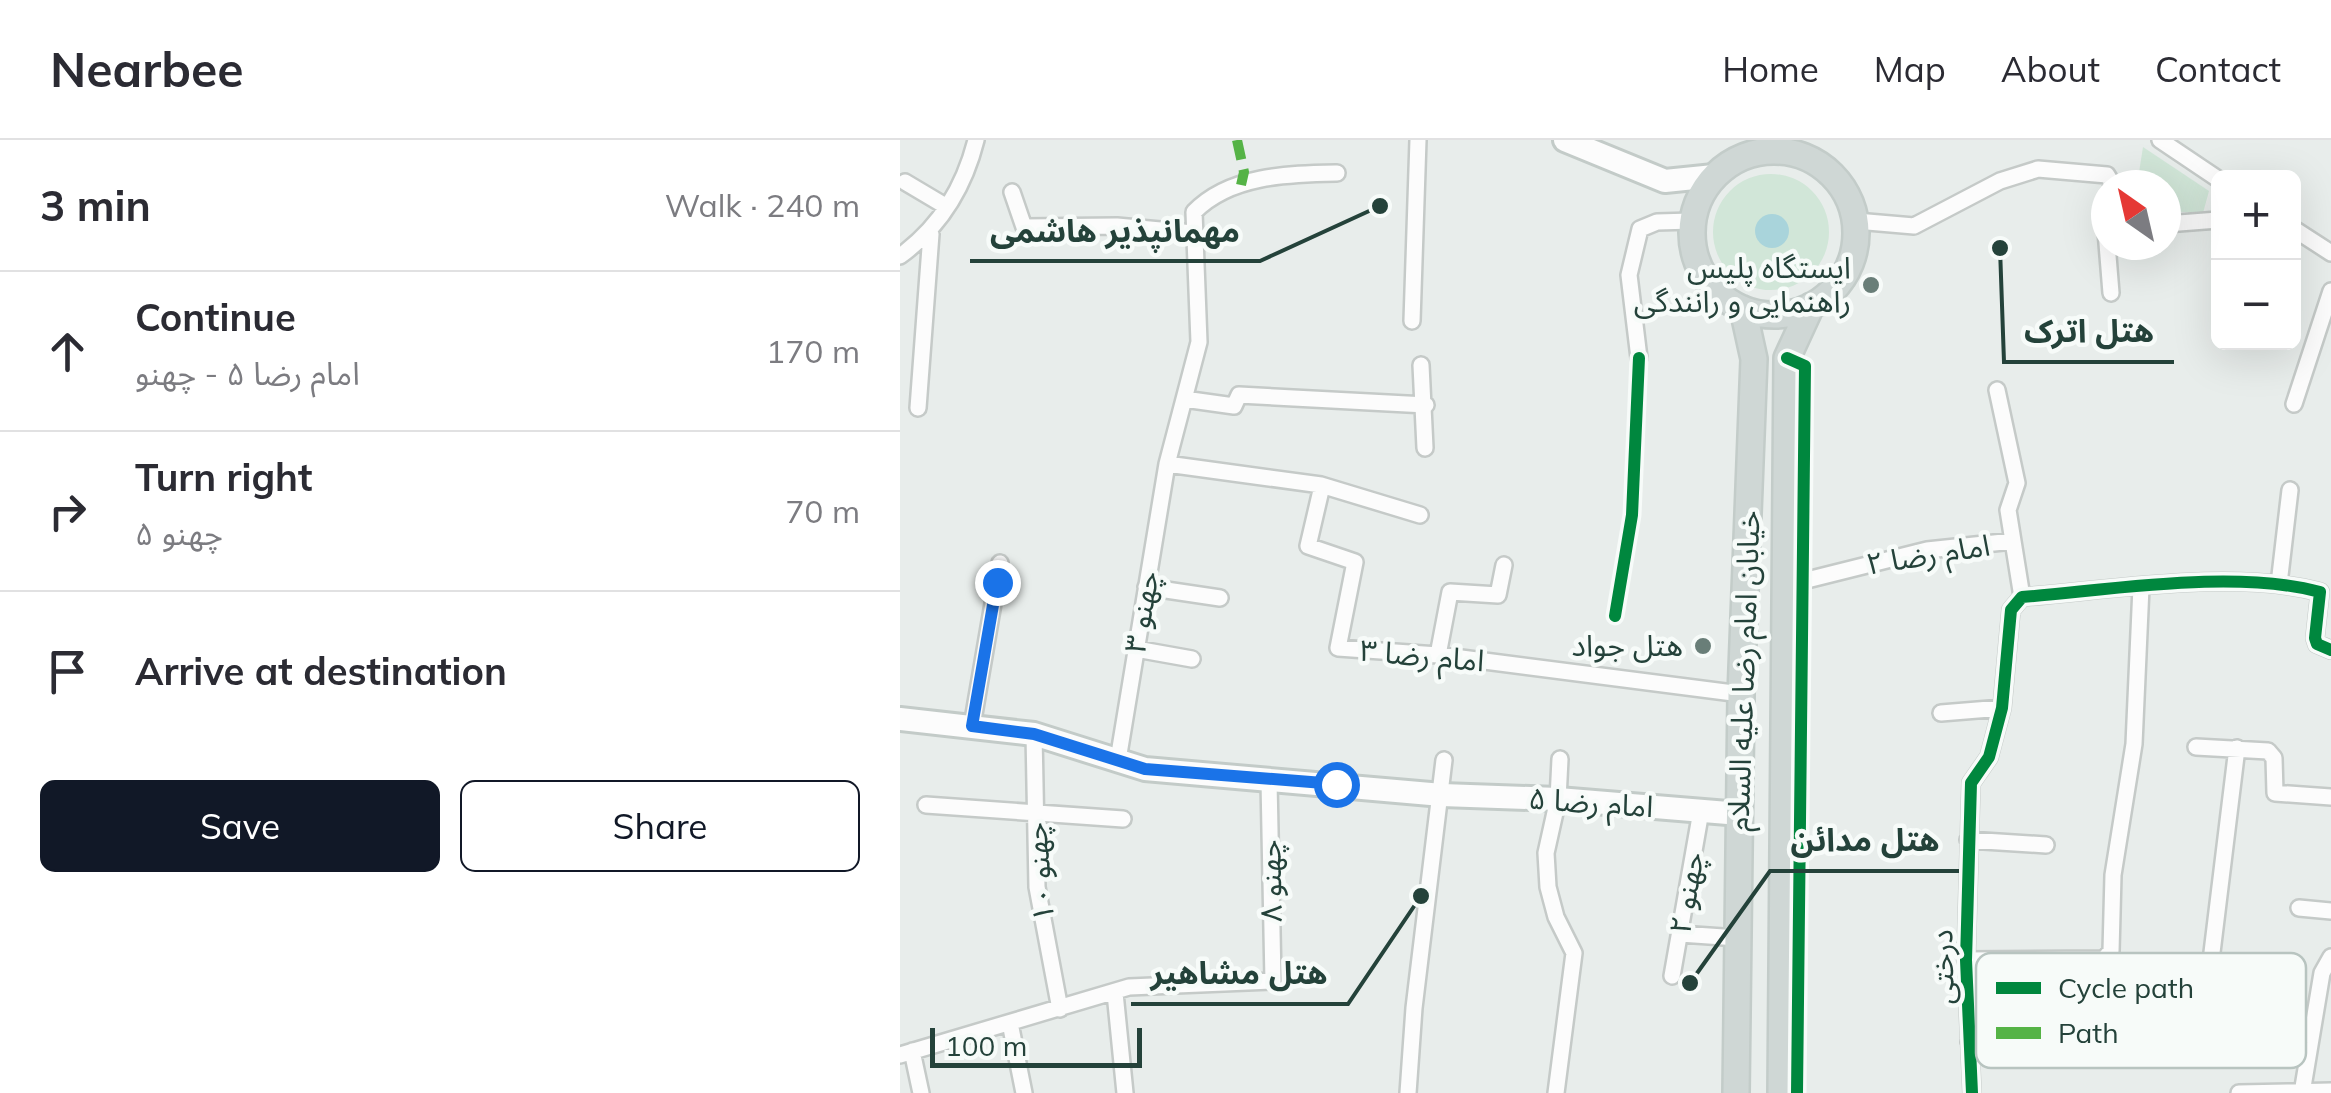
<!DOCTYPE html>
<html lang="en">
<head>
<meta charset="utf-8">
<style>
  :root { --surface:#fff; --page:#f2f2f3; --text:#2b2b33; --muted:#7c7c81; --line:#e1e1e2; --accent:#111827 }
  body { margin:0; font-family:Mulish,"Noto Sans Arabic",sans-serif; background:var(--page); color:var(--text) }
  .controls { position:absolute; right:30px; top:30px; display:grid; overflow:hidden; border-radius:15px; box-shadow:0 10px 40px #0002 }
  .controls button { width:90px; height:90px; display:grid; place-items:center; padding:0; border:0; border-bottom:2px solid var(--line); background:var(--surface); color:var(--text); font:50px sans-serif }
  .compass { position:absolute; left:1191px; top:30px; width:90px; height:90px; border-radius:50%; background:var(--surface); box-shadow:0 10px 40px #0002; rotate:326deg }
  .scale { position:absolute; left:30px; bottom:25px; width:212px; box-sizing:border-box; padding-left:10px; border:5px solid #24423a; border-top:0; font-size:28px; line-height:35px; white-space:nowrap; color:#24423a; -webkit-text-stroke:8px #f7fbf9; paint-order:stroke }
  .stop { position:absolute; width:30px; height:30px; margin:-22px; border:8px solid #1a73e8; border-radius:50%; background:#fff }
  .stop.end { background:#1a73e8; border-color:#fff; box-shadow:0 2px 10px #0008 }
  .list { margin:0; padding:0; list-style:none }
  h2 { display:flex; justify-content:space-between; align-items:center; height:130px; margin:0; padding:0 40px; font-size:42px }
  h2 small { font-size:32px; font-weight:400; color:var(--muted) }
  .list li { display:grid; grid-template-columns:65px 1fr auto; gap:30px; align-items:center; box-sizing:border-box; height:160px; padding:0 40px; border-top:2px solid var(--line) }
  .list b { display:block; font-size:38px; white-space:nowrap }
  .list p { margin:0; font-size:32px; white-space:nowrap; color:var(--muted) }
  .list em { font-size:32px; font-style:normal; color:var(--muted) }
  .actions { display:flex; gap:20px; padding:30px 40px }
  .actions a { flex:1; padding:22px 0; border:2px solid var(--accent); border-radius:15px; text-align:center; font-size:35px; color:var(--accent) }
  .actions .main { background:var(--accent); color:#fff }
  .icon { flex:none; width:55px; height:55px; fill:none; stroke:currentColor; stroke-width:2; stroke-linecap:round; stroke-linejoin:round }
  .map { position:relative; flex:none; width:1431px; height:953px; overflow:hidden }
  header { display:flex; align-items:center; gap:60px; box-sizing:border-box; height:140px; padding:0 50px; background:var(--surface); border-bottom:2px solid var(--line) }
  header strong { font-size:48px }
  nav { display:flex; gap:55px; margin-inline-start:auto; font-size:35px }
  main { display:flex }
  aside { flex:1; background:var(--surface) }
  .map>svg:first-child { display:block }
  .green { fill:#d1e6d8 }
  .water { fill:#a9d4db }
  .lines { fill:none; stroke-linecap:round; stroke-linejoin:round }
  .street-casing { stroke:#c5cac8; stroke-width:20 }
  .secondary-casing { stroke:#c3cbc8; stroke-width:28 }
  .primary-casing { stroke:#c3ccc9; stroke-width:30 }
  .street { stroke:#fcfcfc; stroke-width:15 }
  .secondary { stroke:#fcfcfc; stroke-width:22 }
  .primary { stroke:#cfd7d5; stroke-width:25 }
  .quiet { stroke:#55b346; stroke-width:10; stroke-dasharray:20 10; stroke-linecap:butt }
  .cycleway-casing { stroke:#f7fbf9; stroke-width:19 }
  .cycleway { stroke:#00873e; stroke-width:12 }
  .route { stroke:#1a73e8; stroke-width:12 }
  .poi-dot { fill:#697e78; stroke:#f7fbf9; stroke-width:4 }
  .labels { text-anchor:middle; stroke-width:9; stroke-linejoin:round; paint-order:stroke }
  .poi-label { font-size:30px; fill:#24423a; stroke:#f7fbf9; text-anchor:end }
  .street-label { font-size:30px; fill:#24423a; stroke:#f7fbf9 }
  .key { fill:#f7fbf9; stroke:#b8c4c0; stroke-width:2.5 }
  .key-label { font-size:28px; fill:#24423a }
  .leader { fill:none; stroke:#24423a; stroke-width:4 }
  .callout-dot { fill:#24423a; stroke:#f7fbf9; stroke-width:4 }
  .callout-label { font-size:32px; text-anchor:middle; font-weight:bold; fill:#24423a; stroke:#f7fbf9; stroke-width:9; stroke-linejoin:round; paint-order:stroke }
</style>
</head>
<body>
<header>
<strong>Nearbee</strong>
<nav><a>Home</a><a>Map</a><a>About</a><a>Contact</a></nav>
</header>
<main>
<aside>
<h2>3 min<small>Walk · 240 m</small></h2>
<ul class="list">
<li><svg class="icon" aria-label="ahead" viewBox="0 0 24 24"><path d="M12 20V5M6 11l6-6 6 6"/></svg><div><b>Continue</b><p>امام رضا ۵ - چهنو</p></div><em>170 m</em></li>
<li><svg class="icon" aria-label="right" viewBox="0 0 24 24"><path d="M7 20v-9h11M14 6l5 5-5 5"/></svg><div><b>Turn right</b><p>چهنو ۵</p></div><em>70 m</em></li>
<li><svg class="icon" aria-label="arrive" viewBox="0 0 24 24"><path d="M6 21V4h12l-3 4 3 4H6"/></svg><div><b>Arrive at destination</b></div></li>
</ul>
<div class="actions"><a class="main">Save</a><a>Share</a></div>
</aside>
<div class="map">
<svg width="1431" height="953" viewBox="0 0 1431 953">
  <rect width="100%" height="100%" fill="#e8edeb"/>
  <path class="green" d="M1243,7L1309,51L1303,73L1266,71V45H1237Z
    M813 92a58 58 0 1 1 116 0a58 58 0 1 1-116 0Z"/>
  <path class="water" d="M855 91a17 17 0 1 1 34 0a17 17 0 1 1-34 0Z"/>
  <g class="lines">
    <defs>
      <path id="street" d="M1260,0L1318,39
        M5,42L47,67
        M112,52L124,87L217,86L293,93
        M956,81L1014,86L1100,41L1138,29L1207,35L1213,45
        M1266,84L1318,80
        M1394,89L1431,113
        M1206,91L1211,153
        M0,116C40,87 64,48 76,0
        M512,181L518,0
        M739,218L729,135L740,89L757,82L792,81
        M521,225L525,308
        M1097,250L1117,343L1108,370L1122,457
        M284,259L334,266L339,255L526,265
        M1394,264L1431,151
        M18,268L31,94
        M267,324L421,345L520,375
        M422,346L408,406L455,422L438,508L538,515L841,554
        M1379,444L1390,350
        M887,445L1027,410L1113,401
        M246,447L320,458
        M236,509L292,519
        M538,515L550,452L598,455L604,425
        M1041,573L1102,568
        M72,586L100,423
        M134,594L137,747L160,869
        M1296,607L1368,611L1374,618L1375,653L1431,657
        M218,620L267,324L299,202L294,72C330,35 388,34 437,33
        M26,665L223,679
        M1068,700L1146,705
        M1399,768L1431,771
        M780,794L838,798
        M1066,820L1204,819L1211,811L1213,735L1234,604L1241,447
        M772,836L801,671
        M215,853L225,953
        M110,883L124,953
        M1303,886L1337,608
        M1069,902L1196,879L1409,895
        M12,911L21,953
        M0,915L229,847L373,841L369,641
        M508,953L514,868L544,620
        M656,953L674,813L656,777L648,747L646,713L658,659L660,619
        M1072,953L1066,820L1071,643L1089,617L1102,568L1111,470L1122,457C1210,450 1335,429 1420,452L1415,498L1417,504L1431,510
        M1339,953L1431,951
        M1402,953L1422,833L1431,817"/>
      <path id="secondary" d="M665,0L765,41L814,36
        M0,579L134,594L245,629L542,655L658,659L840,674"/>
      <path id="primary" d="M792 93a82 82 0 1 1 164 0a82 82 0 1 1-164 0Z
        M836,953L841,554L854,219L843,169
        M881,953L887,218L911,166"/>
    </defs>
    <use href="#street" class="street-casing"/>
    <use href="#secondary" class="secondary-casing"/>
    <use href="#primary" class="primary-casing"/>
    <use href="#street" class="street"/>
    <use href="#secondary" class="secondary"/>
    <use href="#primary" class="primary"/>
    <path class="quiet" d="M337,0L344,32L341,45"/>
    <defs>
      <path id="cycleway" d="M887,218L905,226L897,953
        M715,476L732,375L739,218
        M1072,953L1066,820L1071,643L1089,617L1102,568L1111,470L1122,457C1210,450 1335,429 1420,452L1415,498L1417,504L1431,510"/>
    </defs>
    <use href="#cycleway" class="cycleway-casing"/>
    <use href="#cycleway" class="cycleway"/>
  </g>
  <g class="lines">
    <path class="route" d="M97,442L72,586L134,594L245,629L436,644"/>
  </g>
  <g class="poi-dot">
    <circle cx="971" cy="145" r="10"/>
    <circle cx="803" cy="506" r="10"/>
  </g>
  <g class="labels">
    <g class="poi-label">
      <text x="951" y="138">ایستگاه پلیس<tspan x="951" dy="34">راهنمایی و رانندگی</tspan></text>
      <text x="783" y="516">هتل جواد</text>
    </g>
    <g class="street-label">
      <text transform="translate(1028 415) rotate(-9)" y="10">امام رضا ۲</text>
      <text transform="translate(242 472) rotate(-80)" y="10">چهنو ۳</text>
      <text transform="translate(522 516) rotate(5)" y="10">امام رضا ۳</text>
      <text transform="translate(844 531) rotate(-88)" y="10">خیابان امام رضا علیه السلام</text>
      <text transform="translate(691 663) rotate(4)" y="10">امام رضا ۵</text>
      <text transform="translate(140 732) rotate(-95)" y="10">چهنو ۱۰</text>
      <text transform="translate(371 741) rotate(-91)" y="10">چهنو ۸</text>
      <text transform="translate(787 753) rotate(-80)" y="10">چهنو ۲</text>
      <text transform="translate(1043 827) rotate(-91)" y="10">درختی</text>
    </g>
  </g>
  <rect x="1076" y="813" width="330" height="115" rx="15" class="key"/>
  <rect x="1096" y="842" width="45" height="12" fill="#00873e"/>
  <rect x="1096" y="887" width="45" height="12" fill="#55b346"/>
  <g class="key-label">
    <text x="1158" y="858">Cycle path</text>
    <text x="1158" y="903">Path</text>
  </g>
  <path class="leader" d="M480 66L360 121H70M1100 108L1104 222H1274M790 843L870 731H1059M521 756L448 864H231"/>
  <g class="callout-dot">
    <circle cx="480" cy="66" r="10"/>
    <circle cx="1100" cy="108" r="10"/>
    <circle cx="790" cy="843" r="10"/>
    <circle cx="521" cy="756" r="10"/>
  </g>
  <g class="callout-label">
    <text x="215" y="102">مهمانپذیر هاشمی</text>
    <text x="1189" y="202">هتل اترک</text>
    <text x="965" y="711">هتل مدائن</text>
    <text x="339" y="844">هتل مشاهیر</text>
  </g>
</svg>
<div class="controls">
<button>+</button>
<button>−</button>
</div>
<svg class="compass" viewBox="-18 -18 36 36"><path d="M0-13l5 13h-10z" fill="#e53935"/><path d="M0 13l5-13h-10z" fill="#7c7c81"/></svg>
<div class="scale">100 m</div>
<div class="stop" style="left:436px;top:644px"></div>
<div class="stop end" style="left:97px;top:442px"></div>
</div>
</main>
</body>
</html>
